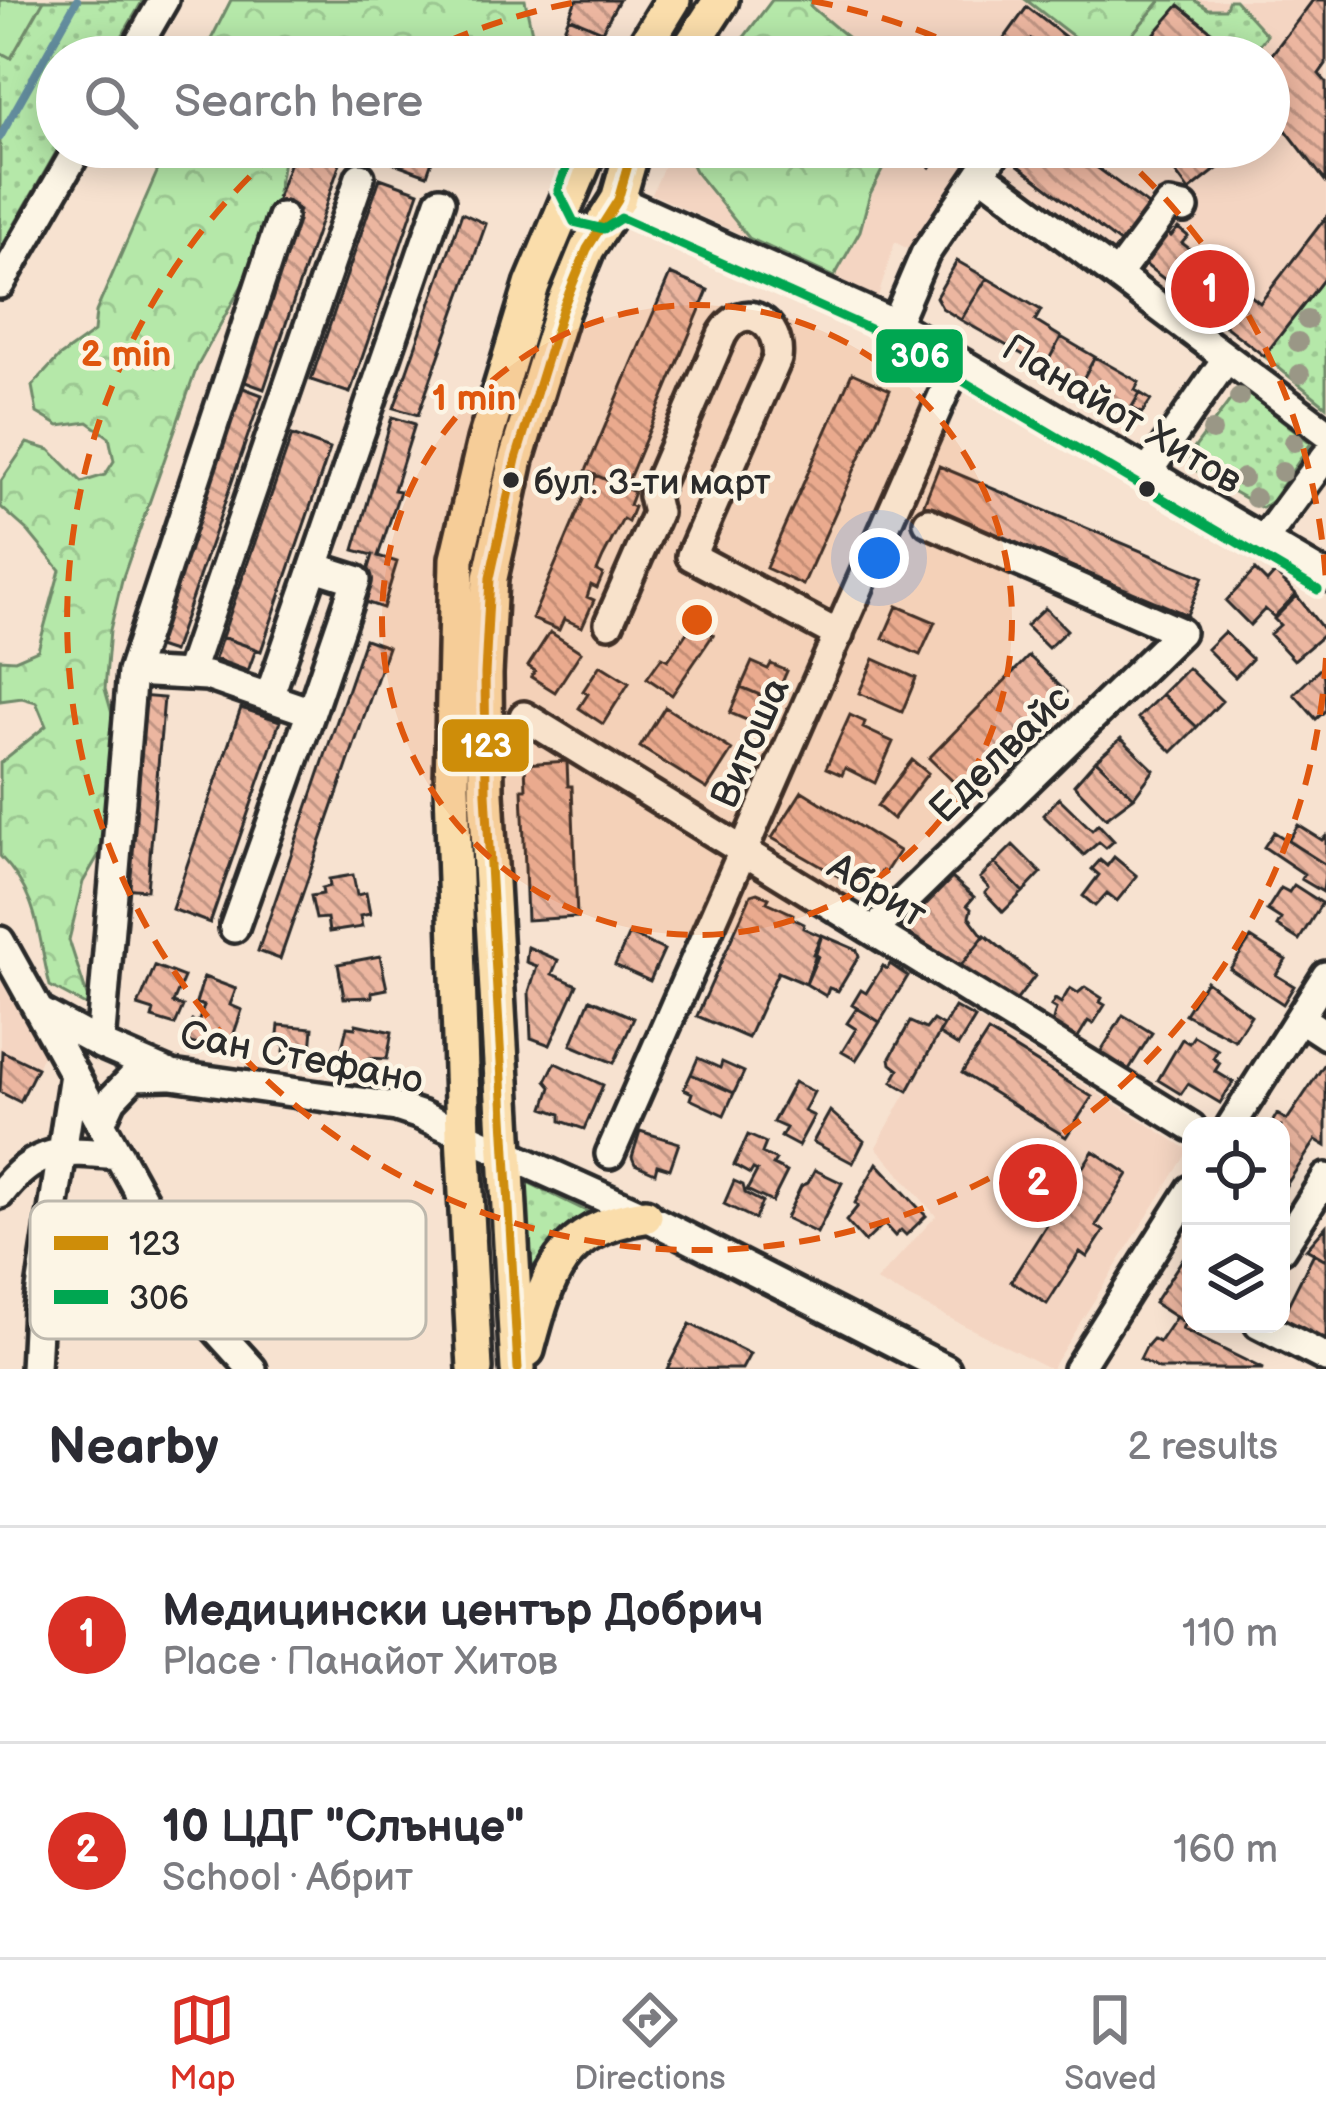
<!DOCTYPE html>
<html lang="en">
<head>
<meta charset="utf-8">
<style>
  :root { --surface:#fff; --page:#f7f7f7; --text:#2b2b33; --muted:#7c7c81; --line:#e1e1e2; --accent:#d93025 }
  body { margin:0; font-family:"Balsamiq Sans",sans-serif; background:var(--page); color:var(--text) }
  .controls { position:absolute; right:36px; bottom:36px; display:grid; overflow:hidden; border-radius:24px; box-shadow:0 6px 30px #0003 }
  .controls button { width:108px; height:108px; display:grid; place-items:center; padding:0; border:0; border-bottom:3px solid var(--line); background:var(--surface); color:var(--text); font:60px sans-serif }
  .you { position:absolute; left:879px; top:558px; width:42px; height:42px; margin:-30px; border:9px solid #fff; border-radius:50%; background:#1a73e8; box-shadow:0 0 0 18px #1a73e833 }
  .badge { display:grid; place-items:center; width:78px; height:78px; border-radius:50%; background:var(--accent); color:#fff; font-size:39px; font-weight:700 }
  .pin { position:absolute; translate:-50% -50%; border:6px solid #fff; box-shadow:0 3px 12px #0006 }
  .list { margin:0; padding:0; list-style:none }
  h2 { display:flex; justify-content:space-between; align-items:center; height:156px; margin:0; padding:0 48px; font-size:51px }
  h2 small { font-size:39px; font-weight:400; color:var(--muted) }
  .list li { display:grid; grid-template-columns:78px 1fr auto; gap:36px; align-items:center; box-sizing:border-box; height:216px; padding:0 48px; border-top:3px solid var(--line) }
  .list b { display:block; font-size:45px; white-space:nowrap }
  .list p { margin:0; font-size:39px; white-space:nowrap; color:var(--muted) }
  .list em { font-size:39px; font-style:normal; color:var(--muted) }
  .icon { flex:none; width:66px; height:66px; fill:none; stroke:currentColor; stroke-width:2; stroke-linecap:round; stroke-linejoin:round }
  .map { position:relative; flex:none; width:1326px; height:1369px; overflow:hidden }
  .search { position:absolute; background:var(--surface); box-shadow:0 6px 30px #0003; left:36px; right:36px; top:36px; height:132px; display:flex; align-items:center; gap:30px; box-sizing:border-box; padding:0 42px; border-radius:66px; color:var(--muted); font-size:45px }
  .sheet { height:588px; background:var(--surface) }
  nav { display:flex; justify-content:space-around; align-items:center; box-sizing:border-box; height:168px; border-top:3px solid var(--line); background:var(--surface); font-size:33px; color:var(--muted) }
  nav a { display:grid; justify-items:center; gap:6px }
  nav .on { color:var(--accent) }
  .map>svg:first-child { display:block }
  .built { fill:#f4d5c2 }
  .grass { fill:url(#grass-dots); stroke:#708a6a; stroke-width:3 }
  .forest { fill:url(#forest-crowns); stroke:#708a6a; stroke-width:3 }
  .garden { fill:#b5e8a9; stroke:#708a6a; stroke-width:3 }
  .lines { fill:none; stroke-linecap:round; stroke-linejoin:round }
  .stream { stroke:#638d9e; stroke-width:8 }
  .building { fill:url(#building-back-hatch); stroke:#2b2b2b; stroke-width:3 }
  .minor-casing { stroke:#2b2b2b; stroke-width:36 }
  .major-casing { stroke:#2b2b2b; stroke-width:42 }
  .minor { stroke:#fcf5e5; stroke-width:27 }
  .major { stroke:#faddab; stroke-width:33 }
  .bus-1-casing { stroke:#fcf5e5; stroke-width:18 }
  .bus-2-casing { stroke:#fcf5e5; stroke-width:18 }
  .bus-1 { stroke:#ce8d09; stroke-width:9 }
  .bus-2 { stroke:#00a651; stroke-width:9 }
  .tree { fill:#9a9786 }
  .ring { fill:none; stroke:#df570e; stroke-width:6; stroke-dasharray:21 15 }
  .bus-dot { fill:#2b2b2b; stroke:#fcf5e5; stroke-width:4.5 }
  .labels { text-anchor:middle; stroke-width:9; stroke-linejoin:round; paint-order:stroke }
  .bus-label { font-size:36px; fill:#2b2b2b; stroke:#fcf5e5; text-anchor:start }
  .street-label { font-size:39px; fill:#2b2b2b; stroke:#fcf5e5 }
  .key { fill:#fcf5e5; stroke:#bdb8ad; stroke-width:3 }
  .key-label { font-size:33px; fill:#2b2b2b }
  .centre { fill:#df570e; stroke:#fcf5e5; stroke-width:6 }
  .ring-label { font-size:36px; text-anchor:middle; font-weight:bold; fill:#df570e; stroke:#fcf5e5; stroke-width:9; stroke-linejoin:round; paint-order:stroke }
  .line-badge { stroke:#fcf5e5; stroke-width:4.5 }
  .badge-label { font-size:33px; text-anchor:middle; font-weight:bold; fill:#fff }
</style>
</head>
<body>
<div class="map">
<svg width="1326" height="1369" viewBox="0 0 1326 1369">
  <defs>
    <pattern id="grass-dots" width="8" height="8" patternUnits="userSpaceOnUse" patternTransform="scale(3)"><rect width="8" height="8" fill="#b5e8a9"/><path d="M2 2h.1M6 6h.1" fill="none" stroke="#9cc792" stroke-width="1.8" stroke-linecap="round"/></pattern>
    <pattern id="forest-crowns" width="20" height="18" patternUnits="userSpaceOnUse" patternTransform="scale(3)"><rect width="20" height="18" fill="#b5e8a9"/><path d="M2 6a3 3 0 1 1 6 0M12 15a3 3 0 1 1 6 0" fill="none" stroke="#9cc792"/></pattern>
    <pattern id="building-back-hatch" width="6" height="6" patternUnits="userSpaceOnUse" patternTransform="scale(3)"><rect width="6" height="6" fill="#ecb6a0"/><path d="M-1 5l2 2M0 0l6 6M5-1l2 2" fill="none" stroke="#bf9483"/></pattern>
  </defs>
  <rect width="100%" height="100%" fill="#f7e2d0"/>
  <filter id="ink" filterUnits="userSpaceOnUse"><feTurbulence type="fractalNoise" baseFrequency=".00833" numOctaves="2"/><feDisplacementMap in="SourceGraphic" scale="24" xChannelSelector="R" yChannelSelector="G"/><feConvolveMatrix kernelMatrix="1 2 1 2 8 2 1 2 1" color-interpolation-filters="sRGB"/></filter>
  <g filter="url(#ink)">
    <path class="built" d="M772,0H1326V406L1208,313L1183,344L985,195L936,264L895,242L878,297L652,194L672,147H1269V57H729Z
      M0,979L44,1053L37,1068L3,1051L0,1056Z
      M956,1005L1189,1150L1051,1369L876,1281L936,1216L876,1147L939,1034L958,1045L974,1018Z"/>
    <path class="grass" d="M0,0H143L110,57H57L59,147L0,250Z
      M1161,0H1194L1208,9H1225L1229,0H1235L1267,35L1250,57H1113Z
      M1326,276V406L1264,356Z
      M1237,391H1245L1311,443L1272,501L1262,508L1192,468L1190,454Z
      M525,1181L594,1215L559,1237L526,1275Z"/>
    <path class="forest" d="M231,0H525L532,33L527,57H202Z
      M772,0H814L810,6L871,57H729Z
      M1026,0H1161L1113,57H1100Z
      M168,147H285L276,205L242,285L197,367L122,580L110,630L105,689L115,724L105,844L83,882L69,940L91,1008L50,986C37,933 40,897 0,856V763L46,726L36,702L22,698L0,701V659L15,660L38,650L60,570L28,531L1,507V481L27,443L50,450L82,482L105,475L114,461L109,437L88,422L59,426L37,413L32,386L59,357L94,332L96,312Z
      M683,147H894L870,194L860,231L834,277L749,238L695,171Z"/>
    <path class="garden" d="M0,0H44L11,58L0,52Z"/>
    <g class="lines">
      <path class="stream" d="M0,137L77,0"/>
    </g>
    <path class="building" d="M576,0H619L602,31L569,17Z
      M1313,0H1326V64L1319,74L1326,82V182L1279,121L1269,129V58Z
      M1179,5L1217,36L1199,57H1184L1155,33Z
      M1027,7L1091,57H1054L1031,39L1017,57H991Z
      M569,17L602,31L591,57H552Z
      M295,147H313L342,157L264,389L240,380L299,210L276,202Z
      M316,147H353L349,159Z
      M400,147L436,149L427,175L394,163Z
      M907,147H945L930,167Z
      M1032,147H1105L1091,163L1155,210L1126,248L1018,165Z
      M1160,147H1245L1189,191L1158,149Z
      M380,178L419,192L350,393L311,380Z
      M462,213L486,224L418,415L394,408Z
      M1326,217V276L1264,356L1138,259L1162,228L1171,236L1178,228L1188,236L1182,243L1260,303Z
      M957,261L987,278L961,320L942,308L936,297Z
      M670,274L708,290L625,488L586,471Z
      M987,278L1041,310L1035,321L1061,337L1045,367L961,320Z
      M1061,337L1095,357L1079,386L1045,367Z
      M1095,357L1139,382L1135,390L1140,393L1127,415L1078,388Z
      M852,373L890,390L803,585L766,568Z
      M238,386L262,395L173,652L148,644Z
      M1140,393L1151,400L1142,413L1132,408Z
      M392,417L415,424L394,490L400,491L378,556L397,562L383,608L359,600L373,555L354,550Z
      M292,435L330,449L261,651L222,637Z
      M939,466L1203,577L1187,615L924,504Z
      M596,475L634,492L629,505L634,507L628,522L623,519L603,557L597,571L603,574L597,588L591,585L587,597L594,600L582,627L564,619L559,630L532,619L588,488L591,489Z
      M1255,570L1267,582L1275,573L1296,594L1274,617L1265,609L1250,625L1226,601Z
      M1297,596L1326,633L1294,660L1270,634L1280,625L1274,619Z
      M897,606L935,622L920,655L883,638Z
      M1045,608L1067,630L1048,648L1026,626Z
      M694,622L713,635L672,695L647,678L662,657L668,660Z
      M550,632L581,652L555,692L531,677L535,671L528,666Z
      M1224,632L1252,659L1235,677L1207,649Z
      M222,637L256,649L248,671L215,659Z
      M365,639L388,647L280,959L258,951Z
      M1029,656L1066,692L966,794L929,758Z
      M874,659L916,678L902,712L859,693Z
      M752,662L768,669L771,664L787,671L774,701L741,687Z
      M600,665L629,683L603,724L579,708L588,694L583,691Z
      M1323,666L1326,710L1316,719L1294,694Z
      M1188,668L1222,701L1197,727L1162,694Z
      M741,687L774,701L763,727L730,713Z
      M1162,694L1197,727L1172,752L1138,718Z
      M139,696L164,698L147,890L121,888Z
      M665,707L732,750L707,789L640,747Z
      M241,708L280,721L210,923L172,909Z
      M850,715L865,722L863,728L893,742L875,783L845,768L842,775L826,768Z
      M1121,738L1154,770L1134,797L1096,760Z
      M912,760L928,773L893,819L877,806Z
      M1096,760L1134,797L1106,818L1074,785Z
      M567,761L568,786H572L577,917L527,920L522,789H526L525,764Z
      M802,791L899,851L885,873L882,871L875,882L872,880L864,891L772,838Z
      M1059,798L1092,830L1098,824L1114,841L1106,848L1099,842L1084,855L1043,815Z
      M1298,825L1322,840L1326,836V865L1288,841Z
      M1274,832L1326,865L1323,892L1301,879L1304,874L1264,847Z
      M1013,845L1041,873L1023,892L995,863Z
      M1114,857L1137,876L1117,901L1107,893L1095,906L1083,896L1099,875L1092,869L1100,860L1107,866Z
      M995,863L1023,892L1003,912L985,893L989,888L980,878Z
      M353,875L357,895L366,893L370,914L360,916L362,927L329,932L327,918L316,919L311,896L323,894L322,888L330,886L329,879Z
      M952,878L974,897L967,905L971,909L969,917L984,937L958,969L907,938L905,926Z
      M1294,885L1322,903L1299,940L1277,926L1281,919L1267,910L1281,888L1289,892Z
      M757,893L769,898L767,902L793,914L792,918L804,924L803,928L821,936L813,954L818,956L806,984L778,972L748,1038L697,1016L751,895Z
      M629,934L664,950L650,981L615,965Z
      M822,935L857,950L859,956L838,991L829,988L826,996L806,984Z
      M985,935L1035,976L1016,1001L958,969Z
      M1251,938L1286,960L1276,975L1294,986L1283,1004L1230,969Z
      M528,947L558,960L552,974L577,985L550,1045L531,1038L529,992L537,966L526,962Z
      M380,956L387,989L372,992V997L344,998L338,964Z
      M890,964L908,976L880,1022L852,1005L861,990L866,993L883,966L887,969Z
      M155,966L184,977L173,1003L183,1006L175,1025L152,1018L154,1011L138,1006Z
      M204,977L236,989L230,1005L242,1010L229,1048L221,1046L219,1052L185,1041L192,1021L198,1023L204,1006L196,1003Z
      M1206,981L1251,1015L1235,1040L1185,1014Z
      M1085,987L1102,998L1100,1002L1105,1005L1093,1024L1088,1021L1075,1042L1051,1027L1056,1009L1051,1006L1055,999L1061,1003L1070,988L1078,993Z
      M590,999L634,1018L614,1063L571,1045Z
      M955,1007L975,1018L958,1046L939,1034Z
      M857,1008L880,1022L856,1060L842,1052L856,1029L847,1023Z
      M1123,1015L1152,1033L1126,1074L1098,1056Z
      M933,1020L943,1026L908,1091L892,1082L899,1070L891,1064L890,1058L910,1022L926,1029Z
      M356,1024L392,1032L387,1059L370,1058L362,1067L339,1060L347,1027L355,1028Z
      M279,1025L313,1028L310,1062L283,1059L285,1044L277,1043Z
      M988,1032L1092,1097L1066,1137L962,1073Z
      M1194,1036L1218,1050L1213,1058L1220,1063L1215,1071L1233,1082L1220,1103L1188,1084L1181,1094L1158,1080L1182,1039L1189,1043Z
      M2,1051L37,1068L20,1102L0,1092Z
      M698,1058L720,1068L722,1062L744,1072L734,1093L691,1074Z
      M1326,1062V1146L1316,1140L1281,1193V1126H1270L1277,1114L1287,1120Z
      M555,1063L603,1085L584,1129L561,1121V1114L544,1108L551,1087L546,1081Z
      M691,1074L734,1093L724,1115L690,1099L692,1093L684,1089Z
      M794,1082L814,1092L804,1111L814,1116L798,1146L781,1137L786,1128L773,1122Z
      M830,1111L864,1141L853,1163L813,1142Z
      M640,1131L679,1143L670,1169L657,1165L655,1173L635,1164L632,1157Z
      M748,1135L766,1143L762,1153L776,1160L773,1165L787,1172L772,1202L747,1190L757,1171L753,1169L750,1174L734,1165Z
      M1093,1151L1128,1174L1096,1226L1104,1231L1087,1257L1080,1252L1047,1304L1011,1281Z
      M877,1163L926,1216L906,1235L901,1230L895,1236L884,1224L865,1242L846,1221L858,1206L855,1203Z
      M815,1170L842,1183L817,1233L786,1218L801,1186L808,1183Z
      M734,1181L743,1185L745,1193L762,1202L755,1219L724,1204Z
      M1326,1226V1260L1306,1249Z
      M1191,1246V1324H1197L1193,1334L1182,1329L1185,1323L1154,1303Z
      M1314,1253L1326,1260V1343L1281,1319Z
      M1176,1317L1185,1323L1182,1329L1263,1369H1159L1140,1359L1146,1347L1153,1339L1159,1342Z
      M690,1324L750,1354L742,1369H667Z"/>
    <g class="lines">
      <defs>
        <path id="minor" d="M131,57L164,0
          M980,173L1000,147
          M618,200L895,324L1326,577
          M1117,275L1169,205L1184,208
          M0,284L79,147
          M895,324L925,254L980,173L1326,432
          M1147,473L1227,358
          M1263,541L1326,456
          M609,623L657,513L653,496L722,335C744,297 782,323 777,359L691,556L839,635
          M132,672L207,676L311,712L234,928
          M189,674L360,177
          M269,697L440,201
          M311,712L356,580L315,567
          M524,716L1191,1127
          M873,931L1180,632L928,522
          M0,941L39,1011L100,1044L172,1075L396,1107L420,1115L645,1216L946,1369
          M39,1011L212,1325L252,1369
          M1300,1018L1326,1035
          M100,1044L132,672L282,217
          M101,1123L112,1099L134,1076L168,1075
          M1231,1126L1326,976
          M610,1154L958,361
          M0,1194C37,1146 64,1150 119,1155
          M1281,1249L1326,1178
          M1259,1324L1326,1358
          M35,1369L38,1309L74,1074
          M1078,1369L1191,1190"/>
        <path id="major" d="M638,57L673,0
          M684,57L721,0
          M527,1350C547,1275 560,1228 645,1216
          M475,1369L463,1134L452,786L457,559L485,440L532,285L590,147
          M518,1369L486,793L485,674L490,578L516,459L562,310L587,249L618,200L633,147"/>
      </defs>
      <use href="#minor" class="minor-casing"/>
      <use href="#major" class="major-casing"/>
      <use href="#minor" class="minor"/>
      <use href="#major" class="major"/>
      <defs>
        <path id="bus-1" d="M518,1369L486,793L485,674L490,578L516,459L562,310L587,249L618,200L633,147"/>
        <path id="bus-2" d="M574,147L558,190L574,222L604,229L621,218L888,337L1318,590"/>
      </defs>
      <use href="#bus-1" class="bus-1-casing"/>
      <use href="#bus-2" class="bus-2-casing"/>
      <use href="#bus-1" class="bus-1"/>
      <use href="#bus-2" class="bus-2"/>
    </g>
    <g class="tree">
      <circle cx="1307" cy="320" r="10"/>
      <circle cx="1298" cy="342" r="10"/>
      <circle cx="1300" cy="374" r="10"/>
      <circle cx="1239" cy="397" r="10"/>
      <circle cx="1212" cy="431" r="10"/>
      <circle cx="1294" cy="442" r="10"/>
      <circle cx="1282" cy="472" r="10"/>
      <circle cx="1243" cy="478" r="10"/>
      <circle cx="1255" cy="498" r="10"/>
    </g>
  </g>
  <circle cx="697" cy="620" r="315" fill="#df570e" fill-opacity=".12"/>
  <g class="ring">
    <circle cx="697" cy="620" r="315"/>
    <path d="M1326 658A630 630 0 1 1 280 148M416 56A630 630 0 0 1 582 1M812 1A630 630 0 0 1 978 56M1114 148A630 630 0 0 1 1326 582"/>
  </g>
  <g class="bus-dot">
    <circle cx="511" cy="480" r="10"/>
    <circle cx="1147" cy="489" r="10"/>
  </g>
  <g class="labels">
    <g class="bus-label">
      <text x="534" y="494">бул. 3-ти март</text>
    </g>
    <g class="street-label">
      <text transform="translate(1123 413) rotate(31)" y="14">Панайот Хитов</text>
      <text transform="translate(749 742) rotate(-66)" y="14">Витоша</text>
      <text transform="translate(999 753) rotate(-44)" y="14">Еделвайс</text>
      <text transform="translate(878 889) rotate(31)" y="14">Абрит</text>
      <text transform="translate(302 1056) rotate(11)" y="14">Сан Стефано</text>
    </g>
  </g>
  <rect x="30" y="1201" width="396" height="138" rx="18" class="key"/>
  <rect x="54" y="1236" width="54" height="14" fill="#ce8d09"/>
  <rect x="54" y="1290" width="54" height="14" fill="#00a651"/>
  <g class="key-label">
    <text x="129" y="1255">123</text>
    <text x="129" y="1309">306</text>
  </g>
  <circle cx="697" cy="620" r="18" class="centre"/>
  <g class="ring-label">
    <text x="126" y="366">2 min</text>
    <text x="474" y="410">1 min</text>
  </g>
  <g class="line-badge">
    <rect x="874" y="327" width="91" height="58" rx="12" fill="#00a651"/>
    <rect x="440" y="717" width="91" height="57" rx="12" fill="#ce8d09"/>
  </g>
  <g class="badge-label">
    <text x="920" y="367">306</text>
    <text x="486" y="757">123</text>
  </g>
</svg>
<div class="controls">
<button><svg class="icon" aria-label="locate" viewBox="0 0 24 24"><circle cx="12" cy="12" r="6"/><path d="M12 2v4M12 18v4M2 12h4M18 12h4"/></svg></button>
<button><svg class="icon" aria-label="layers" viewBox="0 0 24 24"><path d="M12 4l9 5-9 5-9-5zM3 14l9 5 9-5"/></svg></button>
</div>
<div class="you"></div>
<div class="pin badge" style="left:1210px;top:289px">1</div>
<div class="pin badge" style="left:1038px;top:1183px">2</div>
<div class="search"><svg class="icon" aria-label="search" viewBox="0 0 24 24"><circle cx="10" cy="10" r="6"/><path d="M15 15l6 6"/></svg>Search here</div>
</div>
<section class="sheet">
<h2>Nearby<small>2 results</small></h2>
<ul class="list">
<li><span class="badge">1</span><div><b>Медицински център Добрич</b><p>Place · Панайот Хитов</p></div><em>110 m</em></li>
<li><span class="badge">2</span><div><b>10 ЦДГ &quot;Слънце&quot;</b><p>School · Абрит</p></div><em>160 m</em></li>
</ul>
</section>
<nav>
<a class="on"><svg class="icon" aria-label="map" viewBox="0 0 24 24"><path d="M3 6l6-2 6 2 6-2v14l-6 2-6-2-6 2zM9 4v14M15 6v14"/></svg>Map</a>
<a><svg class="icon" aria-label="directions" viewBox="0 0 24 24"><path d="M12 3l9 9-9 9-9-9zM9 14v-3h6M13 9l2 2-2 2"/></svg>Directions</a>
<a><svg class="icon" aria-label="saved" viewBox="0 0 24 24"><path d="M7 4h10v16l-5-4-5 4z"/></svg>Saved</a>
</nav>
</body>
</html>
